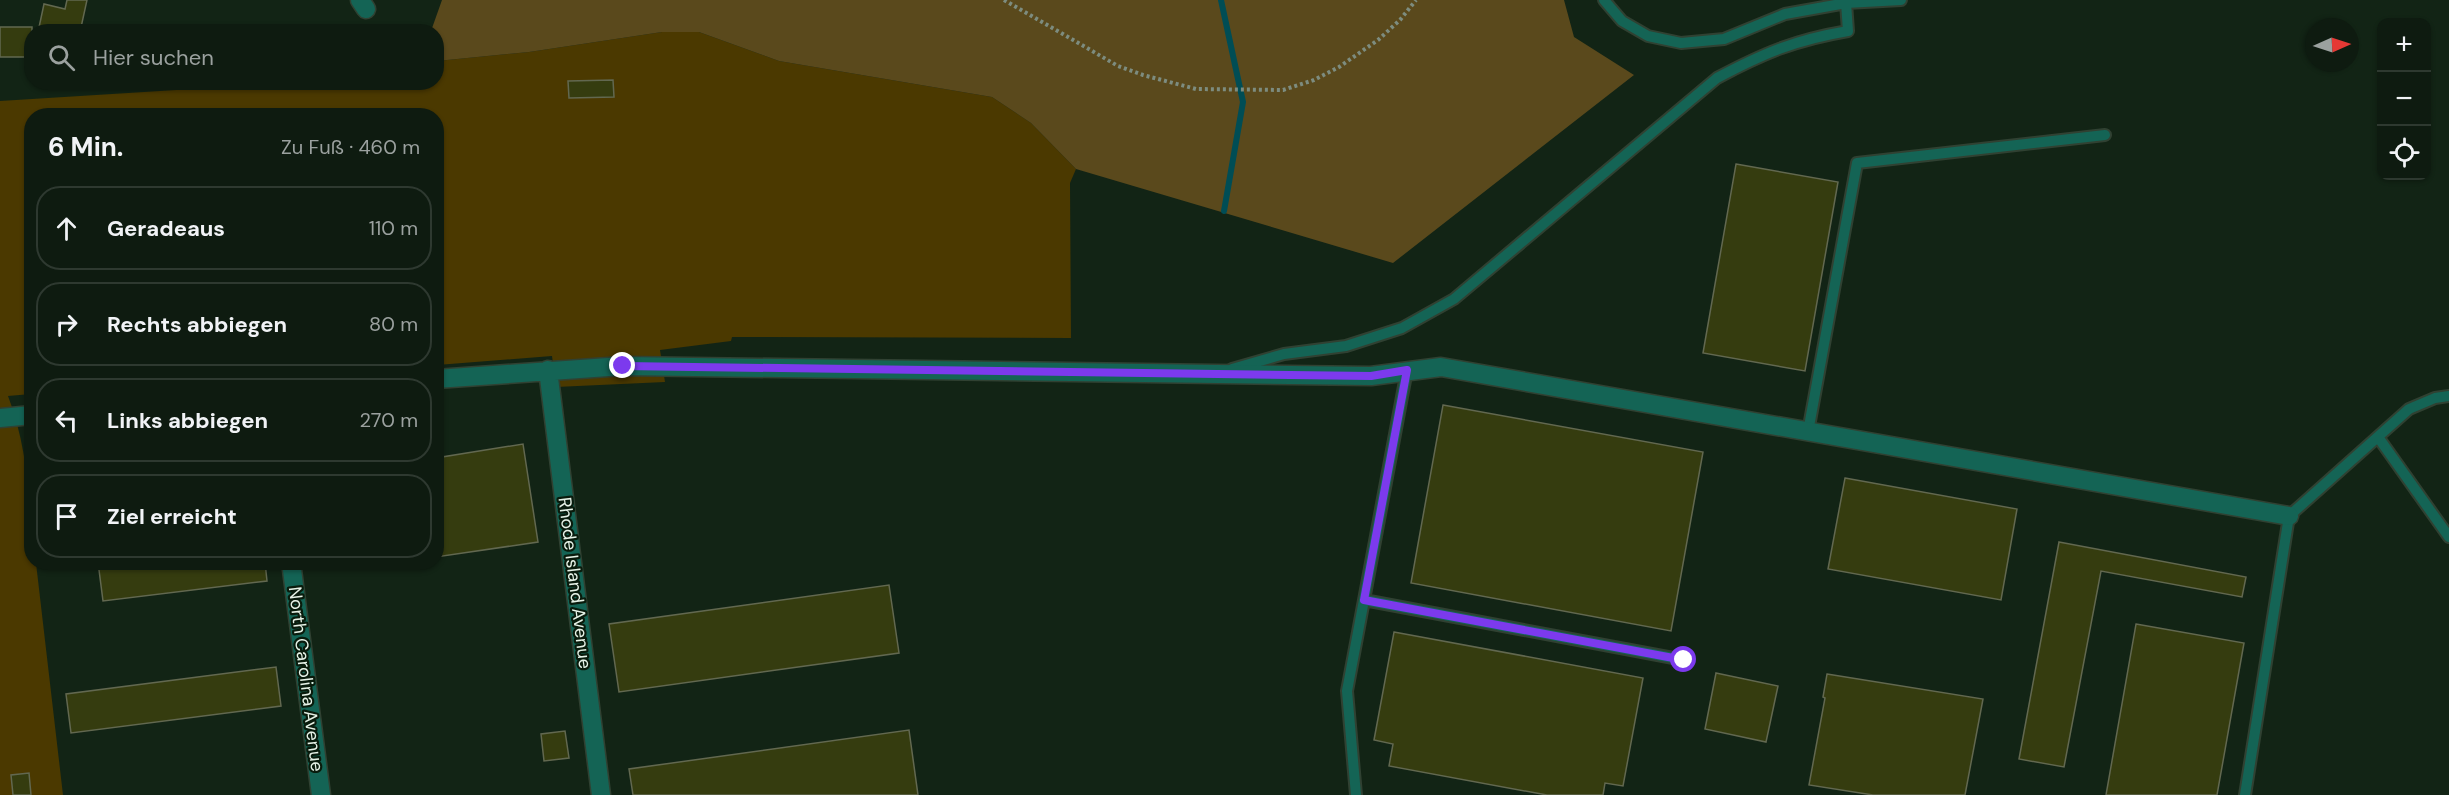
<!DOCTYPE html>
<html lang="de">
<head>
<meta charset="utf-8">
<style>
  :root { --surface:#0e1b10; --page:#172419; --text:#f1f3f6; --muted:#9ba19f; --line:#2e3930 }
  body { margin:0; font-family:"DM Sans",sans-serif; background:var(--page); color:var(--text) }
  .controls { position:absolute; right:18px; top:18px; display:grid; overflow:hidden; border-radius:12px; box-shadow:0 2px 4px #0004 }
  .controls button { width:54px; height:54px; display:grid; place-items:center; padding:0; border:0; border-bottom:2px solid var(--line); background:var(--surface); color:var(--text); font:30px sans-serif }
  .compass { position:absolute; left:2305px; top:18px; width:54px; height:54px; border-radius:50%; background:var(--surface); box-shadow:0 2px 4px #0004; rotate:87deg }
  .stop { position:absolute; width:18px; height:18px; margin:-14px; border:4px solid #7c3aed; border-radius:50%; background:#fff }
  .stop.end { background:#7c3aed; border-color:#fff; box-shadow:0 2px 6px #0008 }
  .list { margin:0; padding:0; list-style:none }
  h2 { display:flex; justify-content:space-between; align-items:center; height:78px; margin:0; padding:0 24px; font-size:26px }
  h2 small { font-size:20px; font-weight:400; color:var(--muted) }
  .list li { display:grid; grid-template-columns:39px 1fr auto; gap:18px; align-items:center; box-sizing:border-box; height:84px; margin:0 12px 12px; padding:0 12px; border:2px solid var(--line); border-radius:24px }
  .list b { display:block; font-size:22px; white-space:nowrap }
  .list em { font-size:20px; font-style:normal; color:var(--muted) }
  .icon { flex:none; width:33px; height:33px; fill:none; stroke:currentColor; stroke-width:2; stroke-linecap:round; stroke-linejoin:round }
  .map { position:relative; flex:none; width:2449px; height:795px; overflow:hidden }
  .search { position:absolute; background:var(--surface); box-shadow:0 2px 4px #0004; left:24px; top:24px; width:420px; height:66px; display:flex; align-items:center; gap:15px; box-sizing:border-box; padding:0 21px; border-radius:24px; color:var(--muted); font-size:22px }
  .panel { position:absolute; background:var(--surface); box-shadow:0 2px 4px #0004; left:24px; top:108px; width:420px; height:462px; border-radius:24px }
  .map>svg:first-child { display:block }
  .green { fill:#4b3900 }
  .forest { fill:#5a491c }
  .lines { fill:none; stroke-linecap:round; stroke-linejoin:round }
  .stream { stroke:#004d55; stroke-width:6 }
  .building { fill:#353c0f; stroke:#626850; stroke-width:1.5 }
  .lane-casing { stroke:#304132; stroke-width:14 }
  .street-casing { stroke:#304132; stroke-width:21 }
  .path { stroke:#7d8c7f; stroke-width:4; stroke-dasharray:3 3; stroke-linecap:butt }
  .lane { stroke:#146455; stroke-width:10 }
  .street { stroke:#146455; stroke-width:18 }
  .route { stroke:#7c3aed; stroke-width:8 }
  .labels { text-anchor:middle; stroke-width:4.5; stroke-linejoin:round; paint-order:stroke }
  .street-label { font-size:18px; fill:#e6f2e7; stroke:#091b0c }
</style>
</head>
<body>
<div class="map">
<svg width="2449" height="795" viewBox="0 0 2449 795">
  <rect width="100%" height="100%" fill="#122415"/>
  <path class="green" d="M662,32H699L779,61L992,97L1031,123L1076,169L1070,183L1071,338L732,337L731,341L660,350L665,382L556,387L552,356L437,365L436,116H32L31,394L8,396C28,448 31,507 32,562L36,563L63,795H0V101L289,83L436,82L437,61L529,52Z"/>
  <path class="forest" d="M442,0H1564L1574,37L1634,75L1393,263L1076,169L1031,123L992,97L779,61L699,32H662L529,52L437,61L436,32L431,31Z"/>
  <g class="lines">
    <path class="stream" d="M1221,0L1243,102L1224,211"/>
  </g>
  <path class="building" d="M67,0H87L80,32H38L44,4L65,9Z
    M0,27H32V57H0Z
    M613,80L614,97L569,98L568,81Z
    M1736,164L1838,182L1805,371L1703,353Z
    M1443,405L1703,452L1671,631L1411,583Z
    M523,444L538,542L436,557V458Z
    M1845,478L2017,509L2001,600L1828,569Z
    M2059,542L2246,577L2242,597L2101,571L2064,767L2019,759Z
    M98,562H265L267,581L103,601Z
    M889,585L899,653L619,692L609,624Z
    M2136,624L2244,643L2217,795H2106Z
    M1394,632L1643,678L1623,786L1605,783L1603,795H1547L1389,766L1393,744L1374,740Z
    M276,667L281,706L71,733L66,694Z
    M1716,673L1778,686L1766,742L1705,729Z
    M1827,674L1983,699L1965,795H1873L1809,785L1825,698L1823,697Z
    M909,730L918,795H633L629,769Z
    M565,731L569,758L544,761L541,734Z
    M29,773L31,795H13L11,775Z"/>
  <g class="lines">
    <defs>
      <path id="lane" d="M1604,0L1622,21L1648,36L1681,43L1724,39L1785,14L1846,3L1901,0
        M1232,369L1284,354L1346,346L1402,328L1454,299L1717,78C1764,53 1795,40 1848,31L1846,3
        M1808,432L1857,163L2105,135
        M2378,437L2449,537
        M1364,600L1684,660
        M1356,795L1347,691L1407,370
        M2245,795L2289,516L2409,409L2435,398L2449,396"/>
      <path id="street" d="M360,0L366,9
        M548,370L601,795
        M436,379L623,366L1371,376L1441,367L2289,516
        M0,418L32,415
        M291,562L321,795"/>
    </defs>
    <use href="#lane" class="lane-casing"/>
    <use href="#street" class="street-casing"/>
    <path class="path" d="M1004,0L1118,66L1143,75L1196,89L1283,90L1314,80L1339,67L1378,40L1400,20L1416,0"/>
    <use href="#lane" class="lane"/>
    <use href="#street" class="street"/>
  </g>
  <g class="lines">
    <path class="route" d="M623,366L1371,376L1407,370L1364,600L1684,660"/>
  </g>
  <g class="labels">
    <g class="street-label">
      <text transform="translate(575 583) rotate(83)" y="6">Rhode Island Avenue</text>
      <text transform="translate(306 679) rotate(83)" y="6">North Carolina Avenue</text>
    </g>
  </g>
</svg>
<div class="controls">
<button>+</button>
<button>−</button>
<button><svg class="icon" aria-label="locate" viewBox="0 0 24 24"><circle cx="12" cy="12" r="6"/><path d="M12 2v4M12 18v4M2 12h4M18 12h4"/></svg></button>
</div>
<svg class="compass" viewBox="-18 -18 36 36"><path d="M0-13l5 13h-10z" fill="#e53935"/><path d="M0 13l5-13h-10z" fill="#9ba19f"/></svg>
<div class="stop" style="left:1684px;top:660px"></div>
<div class="stop end" style="left:623px;top:366px"></div>
<div class="search"><svg class="icon" aria-label="search" viewBox="0 0 24 24"><circle cx="10" cy="10" r="6"/><path d="M15 15l6 6"/></svg>Hier suchen</div>
<section class="panel">
<h2>6 Min.<small>Zu Fuß · 460 m</small></h2>
<ul class="list">
<li><svg class="icon" aria-label="ahead" viewBox="0 0 24 24"><path d="M12 20V5M6 11l6-6 6 6"/></svg><div><b>Geradeaus</b></div><em>110 m</em></li>
<li><svg class="icon" aria-label="right" viewBox="0 0 24 24"><path d="M7 20v-9h11M14 6l5 5-5 5"/></svg><div><b>Rechts abbiegen</b></div><em>80 m</em></li>
<li><svg class="icon" aria-label="left" viewBox="0 0 24 24"><path d="M17 20v-9H6M10 6l-5 5 5 5"/></svg><div><b>Links abbiegen</b></div><em>270 m</em></li>
<li><svg class="icon" aria-label="arrive" viewBox="0 0 24 24"><path d="M6 21V4h12l-3 4 3 4H6"/></svg><div><b>Ziel erreicht</b></div></li>
</ul>
</section>
</div>
</body>
</html>
